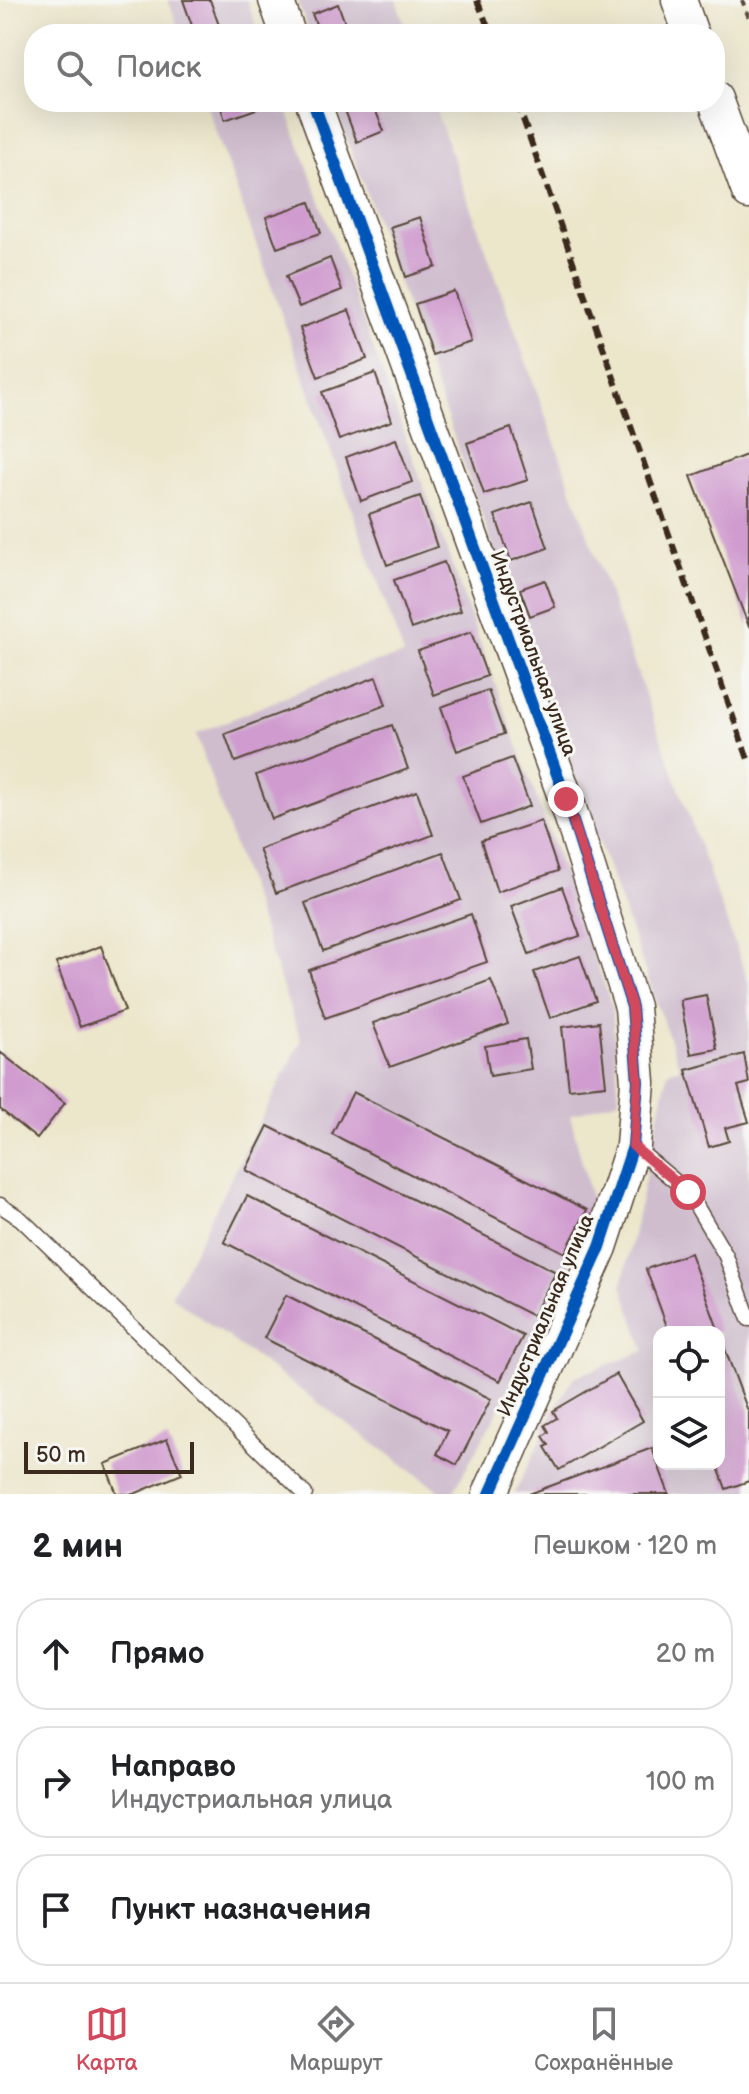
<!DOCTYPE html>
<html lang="ru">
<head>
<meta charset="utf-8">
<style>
  :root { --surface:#fff; --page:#f2f2f2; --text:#202124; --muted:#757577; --line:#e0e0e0; --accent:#d1495b }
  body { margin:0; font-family:"Balsamiq Sans",sans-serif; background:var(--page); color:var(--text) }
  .controls { position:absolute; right:24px; bottom:24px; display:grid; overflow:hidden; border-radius:16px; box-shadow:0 8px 32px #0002 }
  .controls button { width:72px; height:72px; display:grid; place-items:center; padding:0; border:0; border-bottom:2px solid var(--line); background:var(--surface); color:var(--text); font:40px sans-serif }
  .scale { position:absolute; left:24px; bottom:20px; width:170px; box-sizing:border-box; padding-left:8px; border:4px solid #3b2a1e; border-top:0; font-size:22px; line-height:28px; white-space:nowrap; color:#3b2a1e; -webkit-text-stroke:6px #f6f6f2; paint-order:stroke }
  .stop { position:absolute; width:24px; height:24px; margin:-18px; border:6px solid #d1495b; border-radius:50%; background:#fff }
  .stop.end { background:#d1495b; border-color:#fff; box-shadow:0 2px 8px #0008 }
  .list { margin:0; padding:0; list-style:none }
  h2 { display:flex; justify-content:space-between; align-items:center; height:104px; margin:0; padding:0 32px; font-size:34px }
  h2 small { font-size:26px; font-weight:400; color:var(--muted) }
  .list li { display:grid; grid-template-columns:52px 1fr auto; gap:24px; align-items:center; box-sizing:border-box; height:112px; margin:0 16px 16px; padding:0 16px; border:2px solid var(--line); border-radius:32px }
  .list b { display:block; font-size:30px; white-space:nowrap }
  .list p { margin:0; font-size:26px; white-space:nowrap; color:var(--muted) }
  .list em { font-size:26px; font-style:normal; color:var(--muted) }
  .icon { flex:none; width:44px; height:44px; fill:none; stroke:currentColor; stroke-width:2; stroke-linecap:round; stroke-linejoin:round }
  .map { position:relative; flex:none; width:749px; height:1494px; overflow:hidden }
  .search { position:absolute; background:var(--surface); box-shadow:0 8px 32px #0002; left:24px; right:24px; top:24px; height:88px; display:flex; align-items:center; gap:20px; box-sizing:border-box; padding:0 28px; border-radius:32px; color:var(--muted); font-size:30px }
  .sheet { height:488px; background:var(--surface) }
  nav { display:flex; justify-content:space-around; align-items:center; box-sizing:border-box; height:112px; border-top:2px solid var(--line); background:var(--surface); font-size:22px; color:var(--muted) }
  nav a { display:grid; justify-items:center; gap:4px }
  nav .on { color:var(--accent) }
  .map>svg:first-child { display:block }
  .industrial { fill:#cfbdce; fill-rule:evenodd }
  .building { fill:#d09ccf }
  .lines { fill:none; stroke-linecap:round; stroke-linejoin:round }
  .service-casing { stroke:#564638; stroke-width:17 }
  .tertiary-casing { stroke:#564638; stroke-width:37 }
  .path { stroke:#564638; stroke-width:4; stroke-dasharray:6 6; stroke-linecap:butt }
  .service { stroke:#fff; stroke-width:14 }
  .tertiary { stroke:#fff; stroke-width:34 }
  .rail { stroke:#3b2a1e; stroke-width:6; stroke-dasharray:12 6; stroke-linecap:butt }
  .cycleway-casing { stroke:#f6f6f2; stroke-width:17 }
  .cycleway { stroke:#0057b8; stroke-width:12 }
  .route { stroke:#d1495b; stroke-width:10 }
  .labels { text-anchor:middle; stroke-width:6; stroke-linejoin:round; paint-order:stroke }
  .street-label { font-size:20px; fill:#3b2a1e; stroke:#f6f6f2 }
</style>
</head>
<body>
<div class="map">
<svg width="749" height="1494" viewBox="0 0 749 1494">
  <rect width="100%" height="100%" fill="#f6f6f2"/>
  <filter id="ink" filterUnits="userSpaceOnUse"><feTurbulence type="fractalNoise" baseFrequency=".0125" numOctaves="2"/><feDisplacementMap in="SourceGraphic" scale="16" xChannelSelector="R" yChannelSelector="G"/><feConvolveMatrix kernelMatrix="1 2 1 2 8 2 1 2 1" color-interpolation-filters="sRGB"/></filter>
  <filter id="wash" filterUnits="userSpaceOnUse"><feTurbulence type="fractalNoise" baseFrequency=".006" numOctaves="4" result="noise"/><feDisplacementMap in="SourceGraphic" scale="32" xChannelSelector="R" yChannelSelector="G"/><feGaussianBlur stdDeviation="1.8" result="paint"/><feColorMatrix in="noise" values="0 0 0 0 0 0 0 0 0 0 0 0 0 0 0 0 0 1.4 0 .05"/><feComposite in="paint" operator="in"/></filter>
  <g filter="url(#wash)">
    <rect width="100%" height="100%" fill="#ece6cb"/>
    <path class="industrial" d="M168,0H247L259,34H181Z
      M297,0H396L408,34H310Z
      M205,102H284L612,1006L619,1100L570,1115L595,1213L499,1409L452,1494H444L171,1296L301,1041L196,734L357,667L404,655Z
      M334,102H433L749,984V1494H514L543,1436L545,1425L574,1377L645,1351L622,1286L668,1072L680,1068ZM659,1332H719V1464H659Z"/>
    <g id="blocks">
      <path class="building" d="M183,0H210L222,34H195Z
        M338,4L349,34H320L312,14Z
        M219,102H276L225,120Z
        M367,102H372L384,131L357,142L345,110Z
        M310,202L321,233L277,248L266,217Z
        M420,217L436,267L406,277L390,227Z
        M330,258L342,290L299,307L286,276Z
        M454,291L471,342L432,355L415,304Z
        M349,310L367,359L318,377L300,328Z
        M375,373L392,421L339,440L322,392Z
        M511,428L528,480L484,494L467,443Z
        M396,439L412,482L361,501L346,457Z
        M749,454V627L691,476Z
        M420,496L437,547L387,565L369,514Z
        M532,502L548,548L511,561L495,515Z
        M444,562L461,611L411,629L394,580Z
        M545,580L555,607L530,616L520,589Z
        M471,632L487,676L434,695L418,651Z
        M376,677L386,705L235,762L225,734Z
        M488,690L504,734L457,751L441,707Z
        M392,725L408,769L272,819L256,775Z
        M512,758L530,806L481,824L463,776Z
        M417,791L433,835L276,893L259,849Z
        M541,821L558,871L497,892L481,841Z
        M443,852L461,900L323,951L305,903Z
        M562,887L580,936L529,954L511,906Z
        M471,914L487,962L325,1018L309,970Z
        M101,946L125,1011L80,1027L56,963Z
        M580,956L596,1001L550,1018L534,972Z
        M491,980L508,1024L390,1067L373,1023Z
        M706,995L717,1049L691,1054L680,1000Z
        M599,1022L606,1085L569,1089L562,1027Z
        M526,1039L531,1069L490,1076L485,1046Z
        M0,1052L65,1103L37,1139L0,1109Z
        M744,1054L749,1083L738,1086L749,1122L725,1128L729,1141L709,1147L686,1070Z
        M353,1092L587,1210L565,1253L332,1134Z
        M268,1126L556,1272L533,1316L246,1170Z
        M247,1196L523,1336L500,1381L224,1242Z
        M690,1253L719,1332H669L646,1269Z
        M286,1295L491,1399L457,1465L437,1454L448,1431L264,1338Z
        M719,1333L749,1414V1481L726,1489L717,1464H719Z
        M616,1374L643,1421L559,1470L545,1447L549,1445L543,1436L549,1432L545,1425L557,1418L553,1411Z
        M167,1439L182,1474L134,1494H117L105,1464Z
        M652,1448L669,1494H529Z"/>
    </g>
  </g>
  <g filter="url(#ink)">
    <use href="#blocks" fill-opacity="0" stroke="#564638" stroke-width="2"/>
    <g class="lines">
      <defs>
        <path id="service" d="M633,1146L688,1192L726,1256L749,1319
          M0,1205L21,1219L305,1494"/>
        <path id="tertiary" d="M276,0L288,34
          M679,0L691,34
          M715,99L749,192
          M313,102L566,799L632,1007L638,1082L633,1146L600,1247L490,1494"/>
      </defs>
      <use href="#service" class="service-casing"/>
      <use href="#tertiary" class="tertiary-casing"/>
      <path class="path" d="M742,0L749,18"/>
      <use href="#service" class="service"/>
      <use href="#tertiary" class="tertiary"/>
      <path class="rail" d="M477,0L491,34
        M517,102L749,762"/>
      <defs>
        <path id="cycleway" d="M313,102L566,799L632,1007L638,1082L633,1146L600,1247L490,1494"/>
      </defs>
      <use href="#cycleway" class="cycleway-casing"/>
      <use href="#cycleway" class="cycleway"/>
    </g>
  </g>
  <g class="lines" filter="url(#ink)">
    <path class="route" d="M566,799L632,1007L638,1082L633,1146L688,1192"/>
  </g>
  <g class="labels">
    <g class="street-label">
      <text transform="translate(534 653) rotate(70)" y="7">Индустриальная улица</text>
      <text transform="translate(545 1315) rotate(-67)" y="7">Индустриальная улица</text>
    </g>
  </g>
</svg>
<div class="controls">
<button><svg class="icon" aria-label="locate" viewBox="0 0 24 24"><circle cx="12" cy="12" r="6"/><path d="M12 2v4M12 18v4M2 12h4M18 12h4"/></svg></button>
<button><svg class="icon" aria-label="layers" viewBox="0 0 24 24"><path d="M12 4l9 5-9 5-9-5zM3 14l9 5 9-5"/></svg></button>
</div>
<div class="scale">50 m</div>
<div class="stop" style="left:688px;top:1192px"></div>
<div class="stop end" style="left:566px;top:799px"></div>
<div class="search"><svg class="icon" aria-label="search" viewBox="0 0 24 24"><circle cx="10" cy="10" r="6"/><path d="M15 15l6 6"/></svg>Поиск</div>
</div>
<section class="sheet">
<h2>2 мин<small>Пешком · 120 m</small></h2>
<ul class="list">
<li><svg class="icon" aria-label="ahead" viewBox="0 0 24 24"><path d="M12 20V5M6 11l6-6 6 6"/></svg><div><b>Прямо</b></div><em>20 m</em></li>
<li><svg class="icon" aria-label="right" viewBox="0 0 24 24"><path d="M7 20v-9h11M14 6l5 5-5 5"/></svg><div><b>Направо</b><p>Индустриальная улица</p></div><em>100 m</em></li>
<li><svg class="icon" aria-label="arrive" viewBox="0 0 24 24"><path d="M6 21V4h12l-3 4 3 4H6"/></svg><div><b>Пункт назначения</b></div></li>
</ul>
</section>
<nav>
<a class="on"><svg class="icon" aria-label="map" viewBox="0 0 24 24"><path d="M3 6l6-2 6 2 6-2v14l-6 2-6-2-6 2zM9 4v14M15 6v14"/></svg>Карта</a>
<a><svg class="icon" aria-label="directions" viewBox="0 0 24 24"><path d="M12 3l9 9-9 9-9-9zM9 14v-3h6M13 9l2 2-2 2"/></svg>Маршрут</a>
<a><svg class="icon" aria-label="saved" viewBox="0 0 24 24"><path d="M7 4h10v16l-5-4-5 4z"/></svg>Сохранённые</a>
</nav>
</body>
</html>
